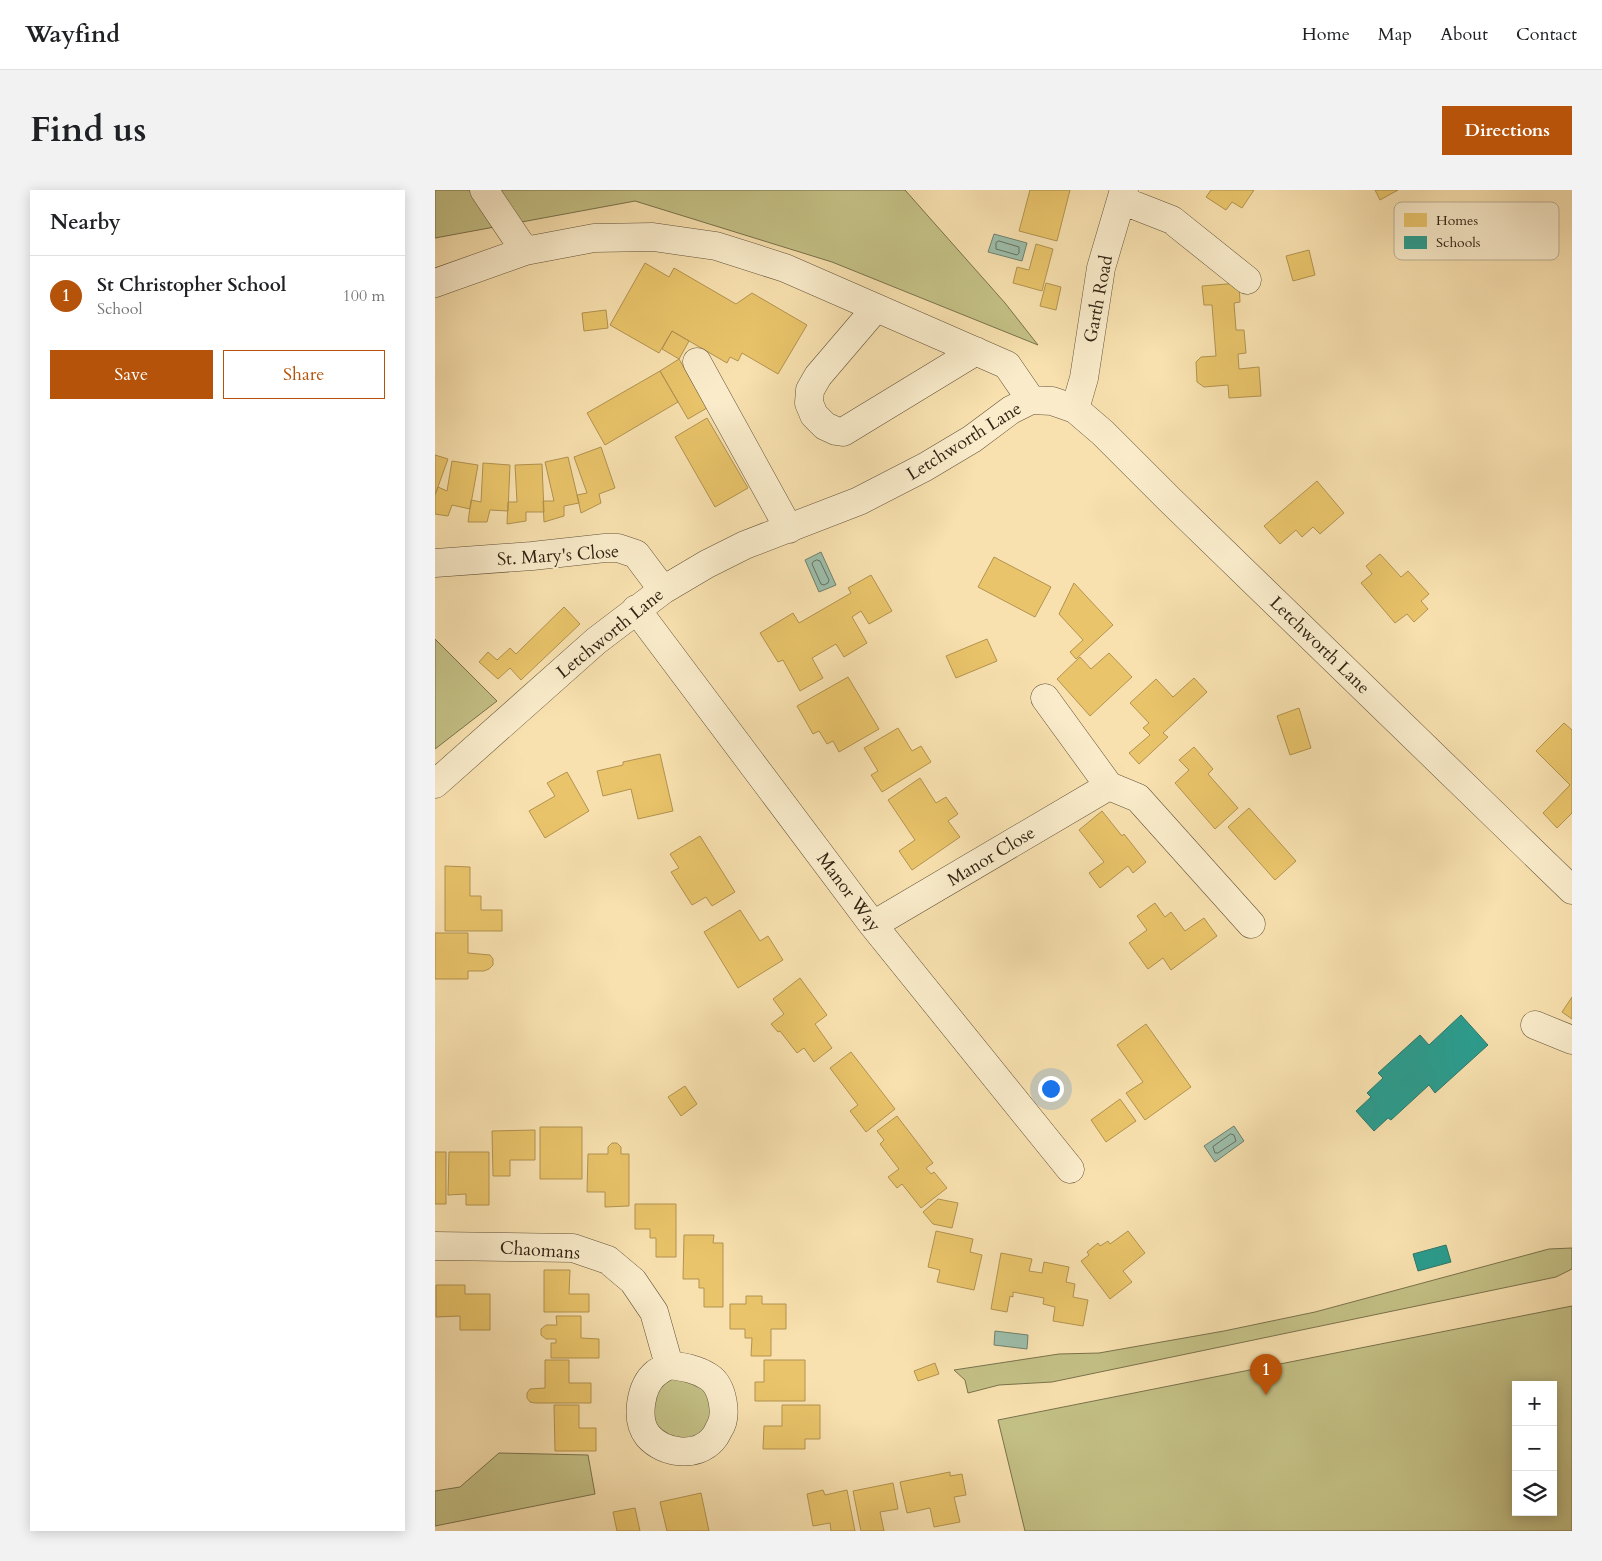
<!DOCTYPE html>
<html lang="en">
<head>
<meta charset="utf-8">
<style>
  :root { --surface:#fff; --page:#f2f2f2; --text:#202124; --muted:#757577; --line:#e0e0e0; --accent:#b45309 }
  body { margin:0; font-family:Cardo,serif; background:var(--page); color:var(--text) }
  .controls { position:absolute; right:15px; bottom:15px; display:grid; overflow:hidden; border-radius:0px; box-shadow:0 2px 12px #0003 }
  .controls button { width:45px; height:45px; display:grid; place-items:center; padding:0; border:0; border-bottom:1px solid var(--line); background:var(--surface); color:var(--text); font:25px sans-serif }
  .you { position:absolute; left:615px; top:898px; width:18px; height:18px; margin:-12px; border:4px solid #fff; border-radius:50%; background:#1a73e8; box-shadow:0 0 0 8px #1a73e833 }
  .badge { display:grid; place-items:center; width:32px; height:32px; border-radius:50%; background:var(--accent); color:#fff; font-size:16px; font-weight:700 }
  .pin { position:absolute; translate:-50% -41px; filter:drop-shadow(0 1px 2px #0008) }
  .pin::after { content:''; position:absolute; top:26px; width:18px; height:15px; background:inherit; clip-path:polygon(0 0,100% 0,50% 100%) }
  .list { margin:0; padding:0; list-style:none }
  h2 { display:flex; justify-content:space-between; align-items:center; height:65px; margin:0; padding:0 20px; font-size:21px }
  h2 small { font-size:16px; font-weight:400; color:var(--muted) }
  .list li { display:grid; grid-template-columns:32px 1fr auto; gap:15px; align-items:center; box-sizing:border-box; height:80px; padding:0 20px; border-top:1px solid var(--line) }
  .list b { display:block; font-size:19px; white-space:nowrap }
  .list p { margin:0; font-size:16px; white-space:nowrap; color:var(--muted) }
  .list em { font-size:16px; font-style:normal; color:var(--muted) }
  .actions { display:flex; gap:10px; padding:15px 20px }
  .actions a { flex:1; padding:11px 0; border:1px solid var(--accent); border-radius:0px; text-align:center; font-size:18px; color:var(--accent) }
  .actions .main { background:var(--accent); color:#fff }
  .icon { flex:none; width:28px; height:28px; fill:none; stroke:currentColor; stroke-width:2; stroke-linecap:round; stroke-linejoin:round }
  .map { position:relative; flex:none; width:1137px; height:1341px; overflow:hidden; border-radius:0px }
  header { display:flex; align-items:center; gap:30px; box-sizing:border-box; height:70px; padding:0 25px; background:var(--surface); border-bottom:1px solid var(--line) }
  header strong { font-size:24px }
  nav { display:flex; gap:28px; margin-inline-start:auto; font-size:18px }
  .intro { display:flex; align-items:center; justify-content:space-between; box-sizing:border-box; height:120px; padding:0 30px }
  h1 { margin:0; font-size:35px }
  .button { padding:12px 22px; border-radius:0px; background:var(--accent); color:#fff; font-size:18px; font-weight:700 }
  main { display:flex; gap:30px; padding:0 30px }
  aside { flex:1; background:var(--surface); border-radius:0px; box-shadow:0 2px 12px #0003 }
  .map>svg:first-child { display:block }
  .green { fill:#c4c186; stroke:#7a724c; fill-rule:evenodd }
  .water { fill:#9dbeab; stroke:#71806e }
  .homes { fill:#e9c46a; stroke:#b29350 }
  .schools { fill:#2a9d8f; stroke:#2c786a }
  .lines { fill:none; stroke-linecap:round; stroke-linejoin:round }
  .shore { stroke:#66705e; stroke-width:1 }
  .minor-casing { stroke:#625239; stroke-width:29 }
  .minor { stroke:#faeccb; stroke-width:28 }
  .labels { text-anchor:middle; stroke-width:5; stroke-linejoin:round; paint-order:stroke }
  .street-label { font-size:18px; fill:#302212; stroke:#faeccb }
  .key { fill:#faeccb; stroke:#bdaf94; stroke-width:1 }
  .key-label { font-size:14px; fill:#302212 }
</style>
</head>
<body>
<header>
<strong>Wayfind</strong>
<nav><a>Home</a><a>Map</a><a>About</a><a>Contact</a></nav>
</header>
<div class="intro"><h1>Find us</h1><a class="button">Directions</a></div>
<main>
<aside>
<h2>Nearby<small></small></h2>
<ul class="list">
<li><span class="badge">1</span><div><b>St Christopher School</b><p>School</p></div><em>100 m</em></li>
</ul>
<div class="actions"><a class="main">Save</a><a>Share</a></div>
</aside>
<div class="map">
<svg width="1137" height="1341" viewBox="0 0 1137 1341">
  <rect width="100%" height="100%" fill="#f8e1af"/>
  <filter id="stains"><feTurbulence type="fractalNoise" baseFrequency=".004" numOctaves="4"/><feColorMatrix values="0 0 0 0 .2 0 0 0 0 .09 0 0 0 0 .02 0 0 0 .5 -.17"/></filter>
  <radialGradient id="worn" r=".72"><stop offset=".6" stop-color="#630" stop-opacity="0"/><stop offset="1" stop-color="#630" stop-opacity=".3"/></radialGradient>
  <path class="green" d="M0,0H470L570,113L603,155L397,72L200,11L0,48Z
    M0,449L62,511L0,559Z
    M1137,1058V1079L1121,1087L617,1192L564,1195L533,1203L530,1190L519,1180L624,1164L664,1163L789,1141L880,1122L1114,1059Z
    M1137,1116V1341H590L563,1230ZM1081,1195H1118V1322H1081Z
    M221,1183L276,1188L278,1250L228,1258L206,1211Z
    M64,1263L153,1265L160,1304L0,1336V1301L25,1297Z"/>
  <path class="water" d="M559,44L592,53L587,71L553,62Z
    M386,362L401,395L384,402L370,370Z
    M799,936L809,951L780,972L769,956Z
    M560,1141L593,1145L592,1159L559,1155Z"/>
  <path class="homes" d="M595,0H635L622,51L584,41Z
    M776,0H819L807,18L797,12L791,20L771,7Z
    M940,0H963L945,10Z
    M601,54L618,59L607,101L578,93L582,77L594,80Z
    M874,60L880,85L858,91L851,66Z
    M210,73L234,87L239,78L301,114L317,103L372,135L343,184L307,163L303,171L295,167L292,173L237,141L224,163L175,135Z
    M611,93L626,97L621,120L605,116Z
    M804,93L805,112L799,113L801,140H809L811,163L803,164L804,179L824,177L826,206L794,208L793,195L769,197L762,192L761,172L766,167L781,166L777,115H769L767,96Z
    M171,120L173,138L149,141L147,123Z
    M237,141L254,151L244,169L227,159Z
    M244,169L272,218L253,229L225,181Z
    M225,181L243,212L170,255L152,223Z
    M272,228L313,298L280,317L240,247Z
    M166,257L180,298L164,304L166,313L146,323L142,305L152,303L139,267Z
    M0,265L13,269L0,305Z
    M133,267L144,313L129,316V326L109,332L108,311H119L110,272Z
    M17,271L43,275L35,319L17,315L13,326L0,324V305L3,297L12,301Z
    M48,273L75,275L73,321L55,320L52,332H33L36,310L46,312Z
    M107,274L109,322H91V331L72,334L73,312H82L80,275Z
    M882,291L909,323L885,344L878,337L867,347L861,340L845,354L829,336Z
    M945,364L966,387L973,381L994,404L986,411L993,419L979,432L972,424L960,433L926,393L937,384L931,376Z
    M559,367L616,397L600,427L543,397Z
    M436,385L457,421L434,434L426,421L417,427L432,453L409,467L401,454L377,468L388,488L365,501L348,470L343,472L325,443L358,423L364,433L416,403L413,398Z
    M639,393L678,435L641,469L635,462L648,450L624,424Z
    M129,417L145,434L86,490L75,478L63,489L44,472L53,462L62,470L75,458L81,464Z
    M552,449L562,471L521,488L511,466Z
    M674,463L697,487L655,526L622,489L645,467L656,479Z
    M413,487L444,539L404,562L398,551L392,554L384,541L378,544L362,516Z
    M759,488L772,502L728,543L733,547L704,574L694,563L715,545L708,538L714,533L695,513L721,489L738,507Z
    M864,518L876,558L855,565L842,526Z
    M1129,533L1137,540V623L1122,638L1108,623L1135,595L1101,561Z
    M463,538L477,561L486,556L496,572L447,602L436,585L443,581L429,558Z
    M759,557L778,579L773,584L803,618L780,639L740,593L754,580L744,570Z
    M225,564L238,621L203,629L196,599L168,606L162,581L188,575V572Z
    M132,582L154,621L110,648L94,621L120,606L112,593Z
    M485,588L501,613L511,607L523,624L513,631L525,647L477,680L464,661L480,650L453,610Z
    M814,618L861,671L840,690L793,637Z
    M667,621L687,646L689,644L711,672L698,683L693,676L665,698L654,683L669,672L644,640Z
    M265,646L300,702L277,716L271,707L257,715L236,682L244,678L235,664Z
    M10,676L35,677V706H46V720H67V741H10Z
    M720,713L730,727L736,722L750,741L769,728L782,746L736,780L728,768L713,779L694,753L712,740L702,726Z
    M305,720L325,751L333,746L348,770L303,798L269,742Z
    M0,743H33V763L55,765L58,769V775L54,779L49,781H33V789H0Z
    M365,788L392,825L380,834L397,858L379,872L369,858L362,863L345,841L343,842L336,834L349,824L338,809Z
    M1137,807V829L1127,822Z
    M711,834L756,897L710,930L691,903L708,892L682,855Z
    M416,862L460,919L431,942L415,921L423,915L395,878Z
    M250,896L262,914L246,926L233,907Z
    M685,909L701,931L671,952L656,930Z
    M462,926L498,973L491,978L496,984L499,982L512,998L486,1018L467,994L462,998L453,987L464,979L445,954L449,950L442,941Z
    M105,937H147V989H105Z
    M100,940V970H75V986H58L57,941Z
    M177,953H182L186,957V964H194V1016L170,1017V1002H152L153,964H173V957Z
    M0,962H11V1014H0Z
    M14,962H54V1015H31V1004L13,1005Z
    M503,1009L523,1013L517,1038L498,1034L488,1022Z
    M200,1014H241V1067H221V1048H215V1039H200Z
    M501,1041L538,1049L535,1062L547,1065L539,1100L502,1092L505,1080L493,1077Z
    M693,1041L710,1063L688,1081L697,1092L675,1109L646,1071L654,1065L652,1062L663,1053L665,1056L673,1051L675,1054Z
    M249,1045H279L278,1053H288V1117H269V1098H264V1089H248Z
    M566,1063L597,1069L594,1081L607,1083L609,1072L634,1077L631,1092L640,1094L638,1107L653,1110L648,1136L618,1131L620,1117L608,1114L609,1108L578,1102V1107L575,1106L572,1122L556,1119Z
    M109,1080H135L134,1104H154V1122H109Z
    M1,1095H30V1104H55V1140H25V1126L1,1127Z
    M311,1106H327V1114H351V1139H336V1166H316L317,1148H310V1139H295V1114H311Z
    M121,1126H146V1148L164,1149V1168H116V1153H121V1149H111L106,1145V1139L111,1135H122Z
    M110,1170H134V1193H156V1213H100L95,1212L92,1208V1203L95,1199L110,1198Z
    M329,1170H370V1211H320V1192H329Z
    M500,1173L504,1184L483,1191L479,1181Z
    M119,1215H144V1238H161V1261H120Z
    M347,1215H385V1249H370V1259H328L329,1236H347Z
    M515,1282V1286L527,1284L531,1305L519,1307L525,1332L499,1337L495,1318L472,1323L465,1292Z
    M458,1293L463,1319L445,1322L449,1341H426L418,1301Z
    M388,1300L390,1305L412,1300L420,1341H396L395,1333L378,1336L372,1304Z
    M266,1303L274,1341H232L225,1312Z
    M200,1318L205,1341H182L178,1322Z"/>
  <path class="schools" d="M1026,825L1053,855L1000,903L994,895L956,930L953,928L939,941L921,921L936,907L932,903L948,888L943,883L985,845L994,855Z
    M1011,1055L1016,1072L983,1081L978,1064Z"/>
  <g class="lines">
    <path class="shore" d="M564,51L584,57V63L582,65L561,59V53Z
      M382,370L385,371L394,390L393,393L389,395L386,394L377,374L378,372Z
      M796,944L799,945L801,951L783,963H780L778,957Z"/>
    <defs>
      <path id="minor" d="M49,0L90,61
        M686,10L737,30L812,90
        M0,93L90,61L159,48L218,47L281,56L350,78L572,175L596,210
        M441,118L383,186L375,200L374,213L379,225L390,236L401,241L408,242L541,161
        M262,172L354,339
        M640,219L649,188L666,78L689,0
        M0,373L97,366L170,358H183L201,364L228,400
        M201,419L438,735L635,979
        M610,508L674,596L703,608L816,734
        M0,594L161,451L228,400L272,374L310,355L424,311L490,277L537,249L576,220L596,210L617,211L640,219L668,243L734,309L1137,700
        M438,735L674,596
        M1100,835L1137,850
        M0,1056L138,1058L173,1070L198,1091L219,1122L234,1175
        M234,1175C249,1177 262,1179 274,1187C288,1196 293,1226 284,1239C282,1243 281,1246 278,1249C262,1268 229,1264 213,1246C200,1230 205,1196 221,1183C225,1180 230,1177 234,1175Z"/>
    </defs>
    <use href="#minor" class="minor-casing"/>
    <use href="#minor" class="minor"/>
  </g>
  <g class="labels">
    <g class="street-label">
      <text transform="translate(663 109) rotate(-79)" y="6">Garth Road</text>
      <text transform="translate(529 251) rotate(-32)" y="6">Letchworth Lane</text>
      <text transform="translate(123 365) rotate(-4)" y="6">St. Mary's Close</text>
      <text transform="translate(175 443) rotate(-39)" y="6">Letchworth Lane</text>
      <text transform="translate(885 455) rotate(44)" y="6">Letchworth Lane</text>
      <text transform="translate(556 666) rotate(-31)" y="6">Manor Close</text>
      <text transform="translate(414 702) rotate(53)" y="6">Manor Way</text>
      <text transform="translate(105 1060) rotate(4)" y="6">Chaomans</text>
    </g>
  </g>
  <rect x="959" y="12" width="165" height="58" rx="8" class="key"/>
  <rect x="969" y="23" width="23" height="14" fill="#e9c46a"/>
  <rect x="969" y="46" width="23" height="13" fill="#2a9d8f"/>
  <g class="key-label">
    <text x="1001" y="35">Homes</text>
    <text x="1001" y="57">Schools</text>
  </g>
  <rect width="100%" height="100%" filter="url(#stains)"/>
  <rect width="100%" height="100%" fill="url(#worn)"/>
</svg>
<div class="controls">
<button>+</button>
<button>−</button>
<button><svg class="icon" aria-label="layers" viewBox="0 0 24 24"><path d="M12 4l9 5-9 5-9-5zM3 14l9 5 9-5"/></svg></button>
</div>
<div class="you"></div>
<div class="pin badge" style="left:831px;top:1205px">1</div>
</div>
</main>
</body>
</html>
